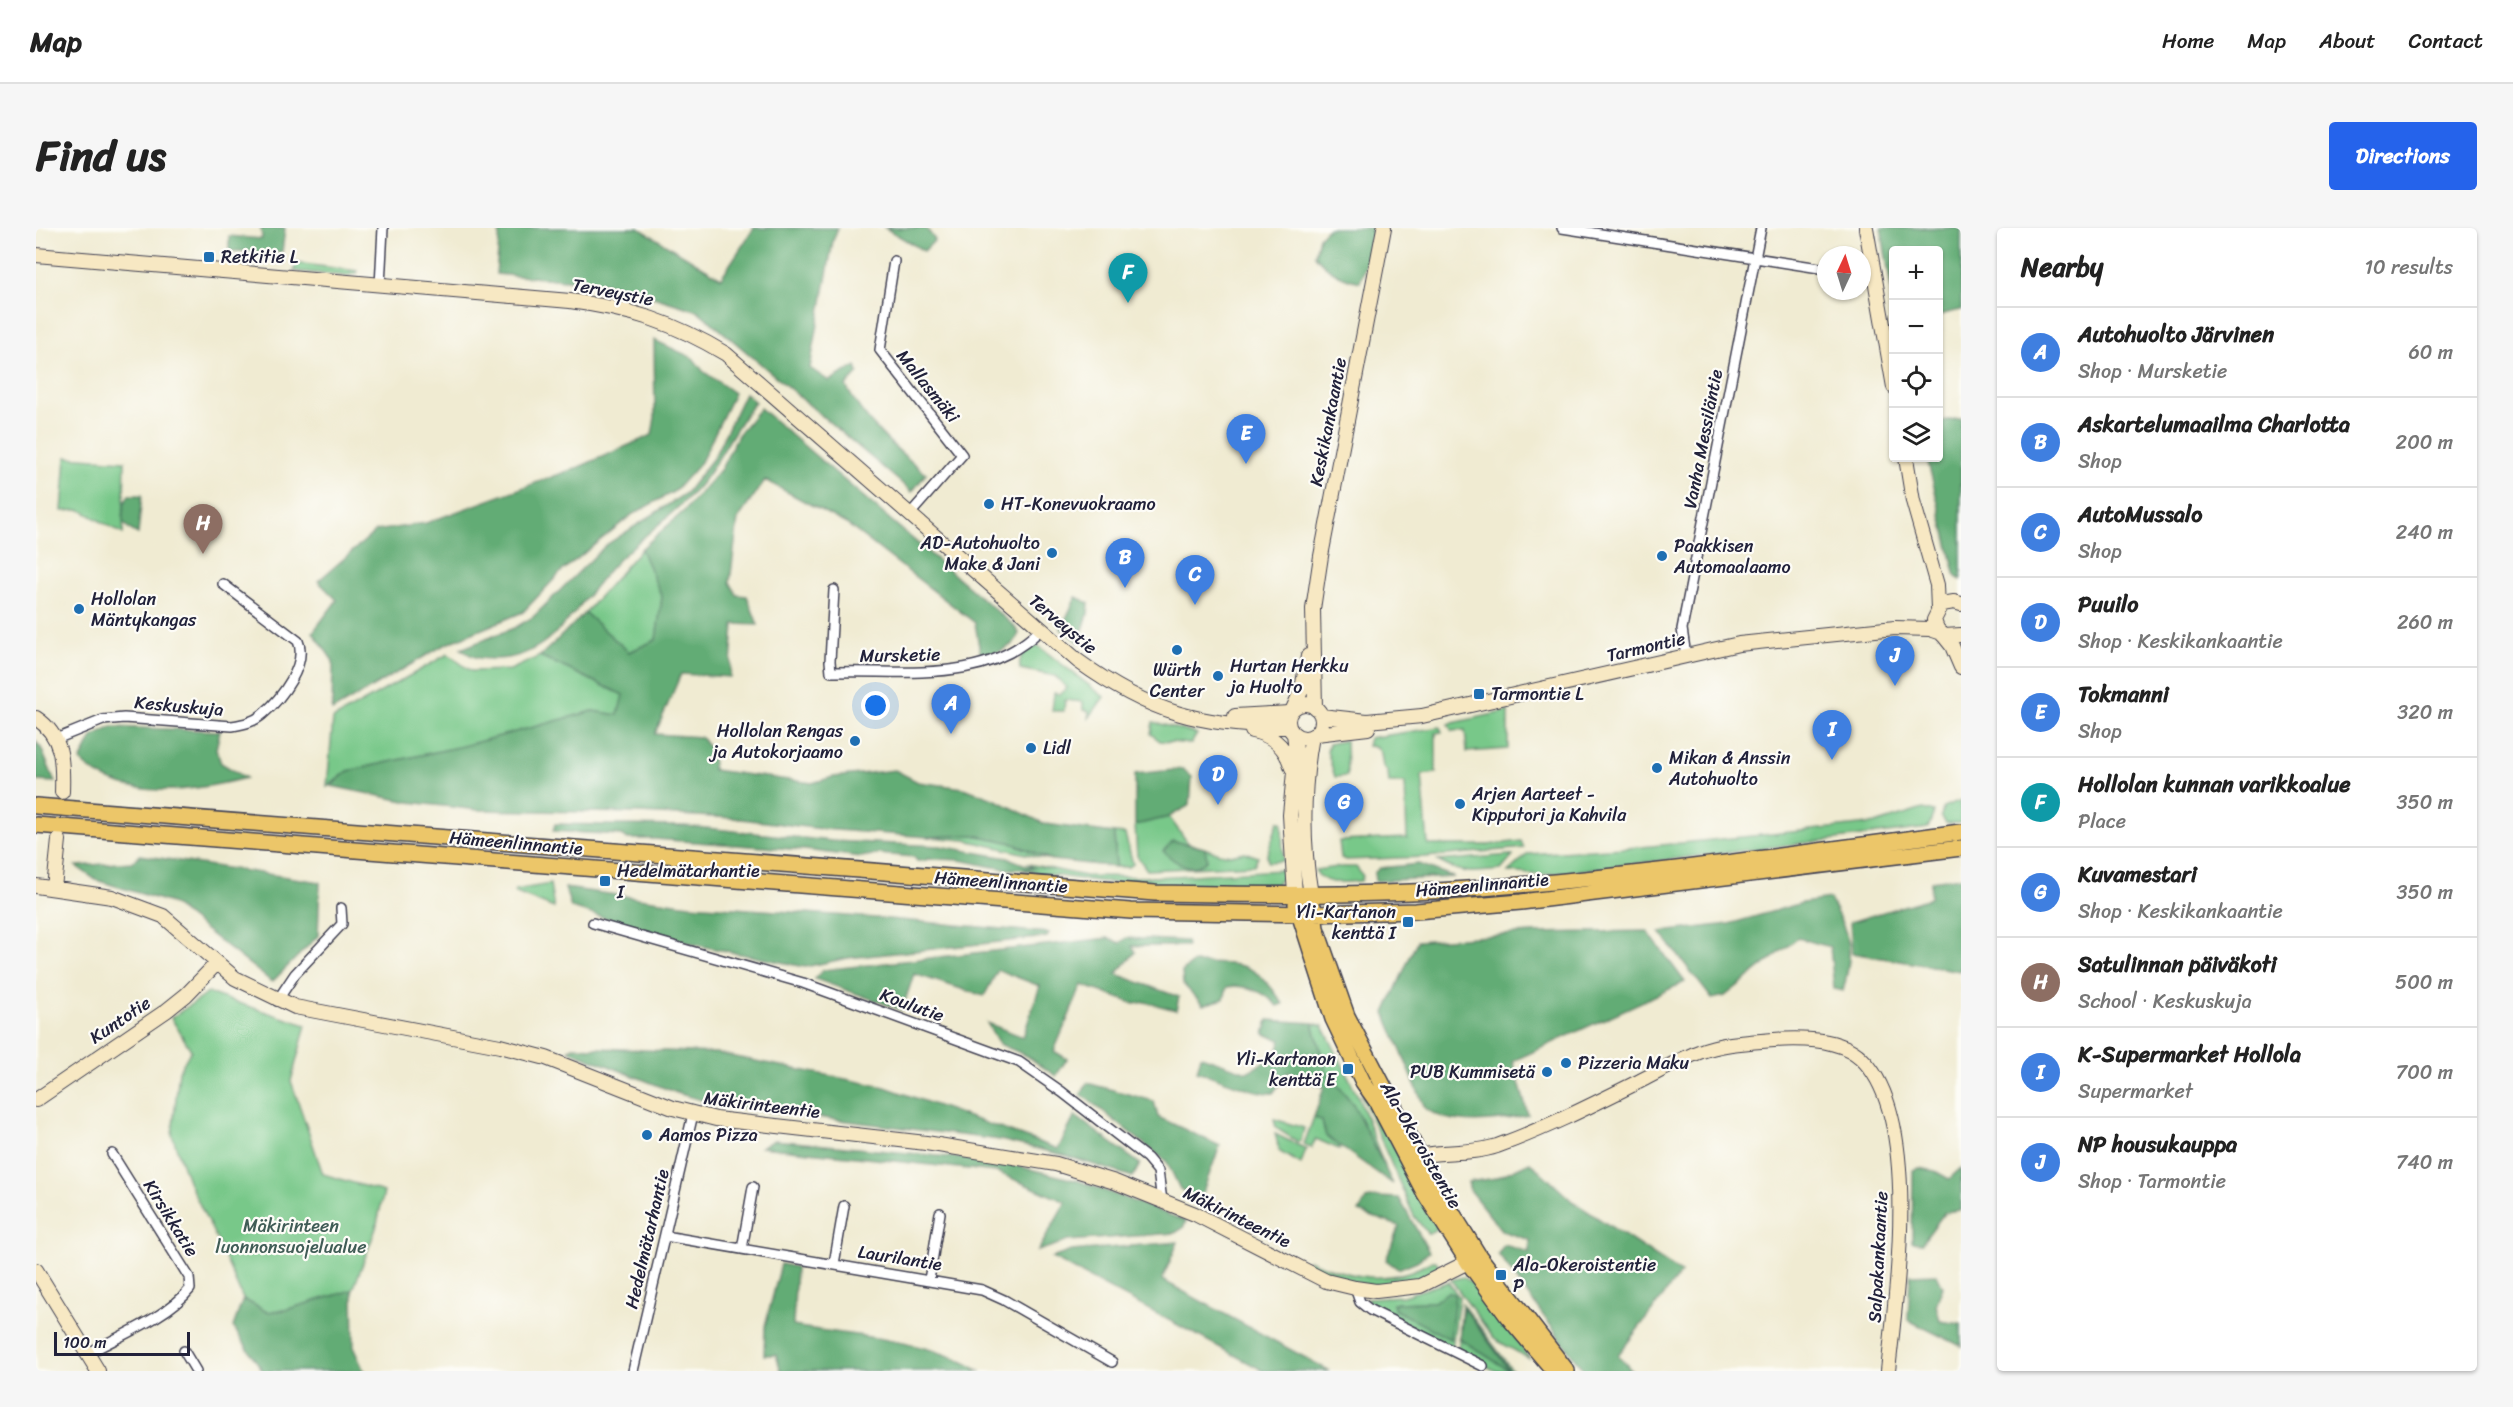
<!DOCTYPE html>
<html lang="en">
<head>
<meta charset="utf-8">
<style>
  :root { --surface:#fff; --page:#f6f6f6; --text:#222; --muted:#767676; --line:#e0e0e0; --accent:#2563eb }
  body { margin:0; font-family:Sriracha,sans-serif; background:var(--page); color:var(--text) }
  .controls { position:absolute; right:18px; top:18px; display:grid; overflow:hidden; border-radius:6px; box-shadow:0 2px 4px #0004 }
  .controls button { width:54px; height:54px; display:grid; place-items:center; padding:0; border:0; border-bottom:2px solid var(--line); background:var(--surface); color:var(--text); font:30px sans-serif }
  .compass { position:absolute; left:1781px; top:18px; width:54px; height:54px; border-radius:50%; background:var(--surface); box-shadow:0 2px 4px #0004; rotate:4deg }
  .scale { position:absolute; left:18px; bottom:15px; width:136px; box-sizing:border-box; padding-left:6px; border:3px solid #22223b; border-top:0; font-size:16px; line-height:21px; white-space:nowrap; color:#22223b; -webkit-text-stroke:4px #fdfcf7; paint-order:stroke }
  .you { position:absolute; left:840px; top:478px; width:21px; height:21px; margin:-15px; border:4px solid #fff; border-radius:50%; background:#1a73e8; box-shadow:0 0 0 9px #1a73e833 }
  .badge { display:grid; place-items:center; width:39px; height:39px; border-radius:50%; background:var(--accent); color:#fff; font-size:20px; font-weight:700 }
  .pin { position:absolute; translate:-50% -50px; filter:drop-shadow(0 2px 3px #0008) }
  .pin::after { content:''; position:absolute; top:32px; width:21px; height:18px; background:inherit; clip-path:polygon(0 0,100% 0,50% 100%) }
  .list { margin:0; padding:0; list-style:none }
  h2 { display:flex; justify-content:space-between; align-items:center; height:78px; margin:0; padding:0 24px; font-size:26px }
  h2 small { font-size:20px; font-weight:400; color:var(--muted) }
  .list li { display:grid; grid-template-columns:39px 1fr auto; gap:18px; align-items:center; box-sizing:border-box; height:90px; padding:0 24px; border-top:2px solid var(--line) }
  .list b { display:block; font-size:22px; white-space:nowrap }
  .list p { margin:0; font-size:20px; white-space:nowrap; color:var(--muted) }
  .list em { font-size:20px; font-style:normal; color:var(--muted) }
  .icon { flex:none; width:33px; height:33px; fill:none; stroke:currentColor; stroke-width:2; stroke-linecap:round; stroke-linejoin:round }
  .map { position:relative; flex:none; width:1925px; height:1143px; overflow:hidden; border-radius:6px }
  header { display:flex; align-items:center; gap:36px; box-sizing:border-box; height:84px; padding:0 30px; background:var(--surface); border-bottom:2px solid var(--line) }
  header strong { font-size:28px }
  nav { display:flex; gap:33px; margin-inline-start:auto; font-size:21px }
  .intro { display:flex; align-items:center; justify-content:space-between; box-sizing:border-box; height:144px; padding:0 36px }
  h1 { margin:0; font-size:42px }
  .button { padding:15px 27px; border-radius:6px; background:var(--accent); color:#fff; font-size:21px; font-weight:700 }
  main { display:flex; gap:36px; padding:0 36px }
  aside { flex:1; background:var(--surface); border-radius:6px; box-shadow:0 2px 4px #0004 }
  .map>svg:first-child { display:block }
  .green { fill:#78c889; stroke:#4d7562; stroke-width:1.5; fill-rule:evenodd }
  .forest { fill:#62ac75; stroke:#426758; stroke-width:1.5 }
  .lines { fill:none; stroke-linecap:round; stroke-linejoin:round }
  .street-casing { stroke:#414052; stroke-width:12 }
  .secondary-casing { stroke:#414052; stroke-width:16 }
  .primary-casing { stroke:#414052; stroke-width:18 }
  .street { stroke:#fff; stroke-width:9 }
  .secondary { stroke:#f7e8c3; stroke-width:14 }
  .primary { stroke:#ecc669; stroke-width:15 }
  .poi-dot { fill:#1f6fb2; stroke:#fdfcf7; stroke-width:2 }
  .labels { text-anchor:middle; stroke-width:4.5; stroke-linejoin:round; paint-order:stroke }
  .poi-label { font-size:18px; fill:#22223b; stroke:#fdfcf7; text-anchor:start }
  .street-label { font-size:18px; fill:#22223b; stroke:#fdfcf7 }
  .park-label { font-size:18px; fill:#405c56; stroke:#fdfcf7 }
</style>
</head>
<body>
<header>
<strong>Map</strong>
<nav><a>Home</a><a>Map</a><a>About</a><a>Contact</a></nav>
</header>
<div class="intro"><h1>Find us</h1><a class="button">Directions</a></div>
<main>
<div class="map">
<svg width="1925" height="1143" viewBox="0 0 1925 1143">
  <rect width="100%" height="100%" fill="#fdfcf7"/>
  <filter id="ink" filterUnits="userSpaceOnUse"><feTurbulence type="fractalNoise" baseFrequency=".0167" numOctaves="2"/><feDisplacementMap in="SourceGraphic" scale="12" xChannelSelector="R" yChannelSelector="G"/><feConvolveMatrix kernelMatrix="1 2 1 2 8 2 1 2 1" color-interpolation-filters="sRGB"/></filter>
  <filter id="wash" filterUnits="userSpaceOnUse"><feTurbulence type="fractalNoise" baseFrequency=".008" numOctaves="4" result="noise"/><feDisplacementMap in="SourceGraphic" scale="24" xChannelSelector="R" yChannelSelector="G"/><feGaussianBlur stdDeviation="1.35" result="paint"/><feColorMatrix in="noise" values="0 0 0 0 0 0 0 0 0 0 0 0 0 0 0 0 0 1.4 0 .05"/><feComposite in="paint" operator="in"/></filter>
  <g filter="url(#wash)">
    <rect width="100%" height="100%" fill="#f0ebd2"/>
    <path class="green" d="M260,35L321,43V45L310,48L258,43Z
      M30,229L89,233L87,306L45,282L26,283Z
      M605,321L626,369L620,412L593,424L549,385Z
      M1001,417L1068,469L1053,490V483L1047,482V474L1029,472L1028,483H1016L1018,465L1024,466L1031,460L1019,448L984,441C982,428 989,422 1001,417Z
      M412,426L435,443L474,442L504,428L588,467L582,487L557,483L427,518L312,543L291,559L297,491Z
      M1472,483V521L1431,524L1429,502L1416,503L1412,496Z
      M1117,494L1161,506L1155,516L1124,513L1115,506Z
      M1404,499L1406,504L1400,505V545L1386,547L1392,617H1452L1485,613L1488,620L1390,629L1310,632L1305,630L1303,613L1371,610L1369,555H1353L1352,544L1347,539L1345,525L1341,519L1331,518L1333,510Z
      M1310,512L1311,548L1299,549L1291,523L1293,516Z
      M1925,572V595H1910L1905,588L1907,579Z
      M1887,581L1898,584L1892,600L1505,647L1472,644L1492,626L1605,619L1805,599L1842,595Z
      M1133,589L1152,615L1183,625L1195,627L1208,624L1222,629L1218,637L1111,642L1101,628L1099,597Z
      M1242,594H1246L1247,633L1232,634L1231,626Z
      M1078,605L1089,606L1097,636L1093,639H1080Z
      M938,607L973,614L1016,632L929,612L892,609Z
      M1474,627L1477,628L1465,642C1438,645 1426,647 1402,633Z
      M993,636L1049,648L1120,649L1246,642L1247,649L1240,657C1157,663 1070,657 987,642L997,640Z
      M1301,639H1320L1327,648L1325,653C1308,654 1288,659 1279,642Z
      M514,656L518,680L478,664L479,662Z
      M172,765L270,797L255,853L287,946L348,964L340,1000L317,1062L249,1082L231,1084L207,1071L183,1016L152,953L136,907L143,843L155,822L135,790Z
      M1277,795L1287,798L1322,868L1350,942L1317,876L1290,843Z
      M1325,866L1332,872L1403,999L1392,1006L1378,988Z
      M1278,889L1286,893L1290,908L1304,918L1303,921L1280,911L1275,920L1268,916Z
      M1238,891L1268,900L1265,913L1262,914L1240,900Z
      M1239,906L1270,921L1265,936L1244,924Z
      M1272,1032C1316,1050 1353,1059 1396,1033H1400L1406,1042C1394,1047 1382,1054 1370,1056C1337,1062 1302,1052 1272,1038Z
      M1427,1049L1448,1063L1494,1131L1458,1111L1415,1052Z
      M1412,1054L1423,1069L1416,1120L1332,1075L1331,1070L1367,1068ZM1412,1064L1414,1110L1359,1082L1357,1075L1398,1074Z
      M1426,1075L1477,1143H1460L1422,1123ZM1427,1080H1429L1473,1141L1424,1111Z"/>
    <path class="forest" d="M225,0H249L246,24L193,23V8L226,11Z
      M456,0H603L685,50L718,0H802L797,13L774,140L793,153L820,138L822,145L810,158C828,194 860,221 890,246L876,264L662,83L576,56L460,46L464,1Z
      M849,0H890L899,12L888,23Z
      M1292,0H1337L1332,30L1324,54C1305,50 1290,42 1279,27L1283,9Z
      M1845,0H1925V82L1903,87L1902,22H1858L1857,71Z
      M618,112L657,130L667,143L698,165L665,234L639,263L597,286L526,343L487,384L408,417L296,483L297,433L277,404L301,372L282,353L340,303L390,295L543,239L616,207L619,189Z
      M709,165L719,174C697,200 685,233 663,258C639,286 608,307 582,332C545,369 518,432 458,431C443,431 437,430 425,421L480,399L497,389L570,317L650,265L678,229Z
      M724,180L977,397L983,405C979,421 959,425 945,430L939,395L812,297L729,252L702,291L694,354L701,367L711,368L722,397L698,396L694,449L645,446L619,506L665,509L677,525V542L776,555L797,549L859,542L882,554L928,560L960,572L1009,596L1078,605L1080,639L1016,632L973,614L938,607L892,609L786,601L697,590L603,585L442,582L373,574L295,558L312,543L427,518L557,483L582,487L587,467L504,428L549,385L593,424L620,412L626,369L605,321L648,283L685,241L702,207Z
      M1925,190V352L1920,349L1891,230H1902L1903,194Z
      M93,267H106L102,306C98,304 92,301 89,297C84,291 88,273 93,267Z
      M1040,369L1053,375L1052,386L1043,414L1025,401Z
      M76,499L184,503L180,521L185,535L210,550C155,564 88,574 44,533L56,509Z
      M0,514L5,520L19,554L0,553Z
      M1147,541L1156,549L1154,577L1133,589L1099,597V546Z
      M519,596L650,598L796,613L904,618L972,630L998,640C973,644 952,638 929,633C917,631 903,631 891,631L889,633H881L878,629L842,626L825,629L769,622L618,611H592L585,607L517,603Z
      M1137,613L1169,620L1171,632C1157,647 1138,634 1127,623Z
      M104,627L284,654L282,708L236,754L135,675L60,652L40,638L96,634Z
      M1383,636L1418,649L1339,653L1338,645L1344,640Z
      M1925,649V743L1816,725L1814,694L1894,670L1895,653Z
      M529,660L654,677L841,690L1013,705L1011,709L812,730L769,739L660,717L535,680Z
      M1794,671C1814,711 1819,718 1807,763L1798,761L1794,719L1762,710L1689,768L1676,771L1624,704L1693,696L1766,675Z
      M1611,703L1649,754L1477,833L1492,887C1461,894 1415,900 1389,880L1349,785L1381,713L1496,705Z
      M1072,710L1084,715L1090,710L1150,713L1151,718H1096L1100,724L1080,746L1143,769L1140,782L1109,774L1099,776L1046,757L1018,823L1031,831L1020,848L989,827L963,816L951,795L987,809L1004,758L962,742L948,768L878,746L866,782L779,751L787,742Z
      M1156,735C1206,736 1218,731 1247,776L1241,778C1230,764 1209,756 1191,759L1188,771L1167,777L1147,756L1146,744Z
      M1232,792L1277,795L1290,843L1317,876L1357,956L1290,908L1286,893L1278,889L1288,859L1252,844L1237,865C1222,867 1180,849 1161,843L1165,828L1211,844L1239,829L1245,812L1228,806Z
      M537,819L680,825L849,859L1022,921L1039,888L1104,936L1097,949L1027,927L964,912L682,877L641,865L532,822Z
      M1051,855L1118,873L1122,889L1184,918L1164,971L1144,961L1131,934L1045,866Z
      M738,912L965,934L1043,953L1150,993L1147,1000L1139,1005L1032,1013L1002,1023L1030,974L961,944L725,919Z
      M1494,934L1536,973L1645,1045L1582,1127L1596,1143H1548L1462,1026L1468,1017L1493,1024L1494,1012L1466,1003L1434,963L1432,954L1460,950Z
      M1883,940L1899,943L1913,951L1925,940V982L1909,984L1886,1015L1876,1014L1877,942Z
      M1340,969L1363,970L1393,1024L1381,1033L1362,1041L1350,1032L1363,998L1323,984L1330,971Z
      M1142,1014L1126,1052L1294,1143H1228L1016,1030L1035,1023Z
      M745,1036L760,1039L757,1098C814,1108 894,1111 944,1143H745L740,1127H728L729,1098Z
      M1901,1046L1907,1059L1900,1077L1904,1093L1925,1096V1118L1872,1092L1874,1047Z
      M317,1062L318,1121L328,1143H227L197,1099L207,1071L231,1084L249,1082Z
      M1412,1064L1419,1067L1414,1111L1359,1082L1357,1075L1398,1074Z
      M1427,1079L1428,1080L1474,1143L1424,1111Z"/>
  </g>
  <g filter="url(#ink)">
    <g class="lines">
      <defs>
        <path id="street" d="M1526,0L1790,41
          M858,33L844,122L926,227L874,286
          M344,58L347,0
          M798,362L794,433L795,444C867,441 949,458 1005,401
          M1650,428L1646,401L1725,0
          M20,511L67,492L88,490L196,498C208,496 218,494 227,486C245,471 272,436 262,413L187,356
          M557,695L767,755L983,834L1026,864L1111,930L1122,943L1126,973
          M241,773L259,746L306,696L305,680
          M629,1008L946,1062L968,1072L1076,1134
          M706,1021L717,959
          M798,1036L808,978
          M893,1052L904,985
          M1319,1060L1324,1074L1334,1082L1447,1138
          M148,1123L160,1143
          M51,1126C81,1109 133,1088 154,1061L153,1049L76,926
          M597,1143L657,886"/>
        <path id="secondary" d="M1830,0L1858,159
          M0,27L534,73C595,81 637,94 690,126L1042,433C1114,485 1164,498 1253,499
          M1870,230L1877,273L1901,357L1902,381
          M1925,376L1918,374L1906,376L1898,392L1901,401L1908,408L1925,407
          M1908,408L1916,418L1925,439
          M1252 493a17 17 0 1 1 34 0a17 17 0 1 1-34 0Z
          M1279,480L1277,381L1285,328L1348,0
          M1257,481L1266,461L1272,428
          M1199,488L1254,485
          M1285,488L1331,493L1386,488L1703,416L1859,400L1894,401L1903,404
          M0,490C27,508 27,534 26,564
          M1216,503C1238,507 1250,520 1256,540
          M1258,506L1260,522L1254,587L1259,667
          M1280,506L1332,500
          M0,658L76,669L127,688L199,750L259,779L464,818L510,830L637,880L680,891L890,915L1020,936L1079,954L1159,986L1290,1053L1319,1060L1340,1063L1384,1058L1442,1029
          M18,660L23,612
          M1275,667C1266,614 1266,562 1276,508
          M0,872L130,783L150,767L181,735
          M1376,929C1403,922 1434,927 1461,918C1511,900 1558,876 1606,852C1624,843 1643,832 1663,824C1686,815 1713,814 1738,812C1766,810 1804,810 1825,830C1886,887 1860,1066 1852,1143
          M0,1042L62,1143"/>
        <path id="primary" d="M0,578L1119,665C1228,667 1337,668 1446,660C1606,648 1766,625 1925,604
          M0,597L1095,683L1278,686L1380,683L1485,674L1925,620
          M1260,676L1297,791L1327,854L1341,874L1389,966L1432,1034L1472,1089L1518,1143
          M1277,678L1280,700L1311,788L1399,957L1443,1028L1531,1143"/>
      </defs>
      <use href="#street" class="street-casing"/>
      <use href="#secondary" class="secondary-casing"/>
      <use href="#primary" class="primary-casing"/>
      <use href="#street" class="street"/>
      <use href="#secondary" class="secondary"/>
      <use href="#primary" class="primary"/>
    </g>
  </g>
  <g class="poi-dot">
    <rect x="167" y="23" width="12" height="12" rx="3"/>
    <circle cx="953" cy="276" r="6"/>
    <circle cx="1016" cy="325" r="6"/>
    <circle cx="1626" cy="328" r="6"/>
    <circle cx="43" cy="381" r="6"/>
    <circle cx="1141" cy="422" r="6"/>
    <circle cx="1182" cy="448" r="6"/>
    <rect x="1437" y="460" width="12" height="12" rx="3"/>
    <circle cx="819" cy="513" r="6"/>
    <circle cx="995" cy="520" r="6"/>
    <circle cx="1621" cy="540" r="6"/>
    <circle cx="1424" cy="576" r="6"/>
    <rect x="563" y="647" width="12" height="12" rx="3"/>
    <rect x="1366" y="688" width="12" height="12" rx="3"/>
    <circle cx="1530" cy="835" r="6"/>
    <rect x="1306" y="835" width="12" height="12" rx="3"/>
    <circle cx="1511" cy="844" r="6"/>
    <circle cx="611" cy="907" r="6"/>
    <rect x="1459" y="1041" width="12" height="12" rx="3"/>
  </g>
  <g class="labels">
    <g class="poi-label">
      <text x="185" y="35">Retkitie L</text>
      <text x="965" y="282">HT-Konevuokraamo</text>
      <text x="1004" y="321" text-anchor="end">AD-Autohuolto<tspan x="1004" dy="21">Make &amp; Jani</tspan></text>
      <text x="1638" y="324">Paakkisen<tspan x="1638" dy="21">Automaalaamo</tspan></text>
      <text x="55" y="377">Hollolan<tspan x="55" dy="21">Mäntykangas</tspan></text>
      <text x="1194" y="444">Hurtan Herkku<tspan x="1194" dy="21">ja Huolto</tspan></text>
      <text x="1141" y="448" text-anchor="middle">Würth<tspan x="1141" dy="21">Center</tspan></text>
      <text x="1455" y="472">Tarmontie L</text>
      <text x="807" y="509" text-anchor="end">Hollolan Rengas<tspan x="807" dy="21">ja Autokorjaamo</tspan></text>
      <text x="1007" y="526">Lidl</text>
      <text x="1633" y="536">Mikan &amp; Anssin<tspan x="1633" dy="21">Autohuolto</tspan></text>
      <text x="1436" y="572">Arjen Aarteet -<tspan x="1436" dy="21">Kipputori ja Kahvila</tspan></text>
      <text x="581" y="649">Hedelmätarhantie<tspan x="581" dy="21">I</tspan></text>
      <text x="1360" y="690" text-anchor="end">Yli-Kartanon<tspan x="1360" dy="21">kenttä I</tspan></text>
      <text x="1300" y="837" text-anchor="end">Yli-Kartanon<tspan x="1300" dy="21">kenttä E</tspan></text>
      <text x="1542" y="841">Pizzeria Maku</text>
      <text x="1499" y="850" text-anchor="end">PUB Kummisetä</text>
      <text x="623" y="913">Aamos Pizza</text>
      <text x="1477" y="1043">Ala-Okeroistentie<tspan x="1477" dy="21">P</tspan></text>
    </g>
    <g class="street-label">
      <text transform="translate(577 64) rotate(11)" y="6">Terveystie</text>
      <text transform="translate(892 158) rotate(51)" y="6">Mallasmäki</text>
      <text transform="translate(1292 194) rotate(-79)" y="6">Keskikankaantie</text>
      <text transform="translate(1667 211) rotate(-79)" y="6">Vanha Messiläntie</text>
      <text transform="translate(1027 396) rotate(40)" y="6">Terveystie</text>
      <text transform="translate(1610 419) rotate(-13)" y="6">Tarmontie</text>
      <text transform="translate(864 427) rotate(-1)" y="6">Mursketie</text>
      <text transform="translate(143 478) rotate(5)" y="6">Keskuskuja</text>
      <text transform="translate(480 615) rotate(5)" y="6">Hämeenlinnantie</text>
      <text transform="translate(965 654) rotate(4)" y="6">Hämeenlinnantie</text>
      <text transform="translate(1446 657) rotate(-5)" y="6">Hämeenlinnantie</text>
      <text transform="translate(876 777) rotate(20)" y="6">Koulutie</text>
      <text transform="translate(84 792) rotate(-34)" y="6">Kuntotie</text>
      <text transform="translate(726 877) rotate(7)" y="6">Mäkirinteentie</text>
      <text transform="translate(1385 917) rotate(60)" y="6">Ala-Okeroistentie</text>
      <text transform="translate(1201 989) rotate(26)" y="6">Mäkirinteentie</text>
      <text transform="translate(135 990) rotate(58)" y="6">Kirsikkatie</text>
      <text transform="translate(611 1011) rotate(-77)" y="6">Hedelmätarhantie</text>
      <text transform="translate(1842 1029) rotate(-87)" y="6">Salpakankaantie</text>
      <text transform="translate(864 1030) rotate(9)" y="6">Laurilantie</text>
    </g>
    <g class="park-label">
      <text x="255" y="1004">Mäkirinteen<tspan x="255" dy="21">luonnonsuojelualue</tspan></text>
    </g>
  </g>
</svg>
<div class="controls">
<button>+</button>
<button>−</button>
<button><svg class="icon" aria-label="locate" viewBox="0 0 24 24"><circle cx="12" cy="12" r="6"/><path d="M12 2v4M12 18v4M2 12h4M18 12h4"/></svg></button>
<button><svg class="icon" aria-label="layers" viewBox="0 0 24 24"><path d="M12 4l9 5-9 5-9-5zM3 14l9 5 9-5"/></svg></button>
</div>
<svg class="compass" viewBox="-18 -18 36 36"><path d="M0-13l5 13h-10z" fill="#e53935"/><path d="M0 13l5-13h-10z" fill="#767676"/></svg>
<div class="scale">100 m</div>
<div class="you"></div>
<div class="pin badge" style="left:915px;top:506px;background:#3f7fe0">A</div>
<div class="pin badge" style="left:1089px;top:360px;background:#3f7fe0">B</div>
<div class="pin badge" style="left:1159px;top:377px;background:#3f7fe0">C</div>
<div class="pin badge" style="left:1182px;top:577px;background:#3f7fe0">D</div>
<div class="pin badge" style="left:1210px;top:236px;background:#3f7fe0">E</div>
<div class="pin badge" style="left:1092px;top:75px;background:#0f9aa8">F</div>
<div class="pin badge" style="left:1308px;top:605px;background:#3f7fe0">G</div>
<div class="pin badge" style="left:167px;top:326px;background:#8d6e63">H</div>
<div class="pin badge" style="left:1796px;top:532px;background:#3f7fe0">I</div>
<div class="pin badge" style="left:1859px;top:458px;background:#3f7fe0">J</div>
</div>
<aside>
<h2>Nearby<small>10 results</small></h2>
<ul class="list">
<li><span class="badge" style="background:#3f7fe0">A</span><div><b>Autohuolto Järvinen</b><p>Shop · Mursketie</p></div><em>60 m</em></li>
<li><span class="badge" style="background:#3f7fe0">B</span><div><b>Askartelumaailma Charlotta</b><p>Shop</p></div><em>200 m</em></li>
<li><span class="badge" style="background:#3f7fe0">C</span><div><b>AutoMussalo</b><p>Shop</p></div><em>240 m</em></li>
<li><span class="badge" style="background:#3f7fe0">D</span><div><b>Puuilo</b><p>Shop · Keskikankaantie</p></div><em>260 m</em></li>
<li><span class="badge" style="background:#3f7fe0">E</span><div><b>Tokmanni</b><p>Shop</p></div><em>320 m</em></li>
<li><span class="badge" style="background:#0f9aa8">F</span><div><b>Hollolan kunnan varikkoalue</b><p>Place</p></div><em>350 m</em></li>
<li><span class="badge" style="background:#3f7fe0">G</span><div><b>Kuvamestari</b><p>Shop · Keskikankaantie</p></div><em>350 m</em></li>
<li><span class="badge" style="background:#8d6e63">H</span><div><b>Satulinnan päiväkoti</b><p>School · Keskuskuja</p></div><em>500 m</em></li>
<li><span class="badge" style="background:#3f7fe0">I</span><div><b>K-Supermarket Hollola</b><p>Supermarket</p></div><em>700 m</em></li>
<li><span class="badge" style="background:#3f7fe0">J</span><div><b>NP housukauppa</b><p>Shop · Tarmontie</p></div><em>740 m</em></li>
</ul>
</aside>
</main>
</body>
</html>
